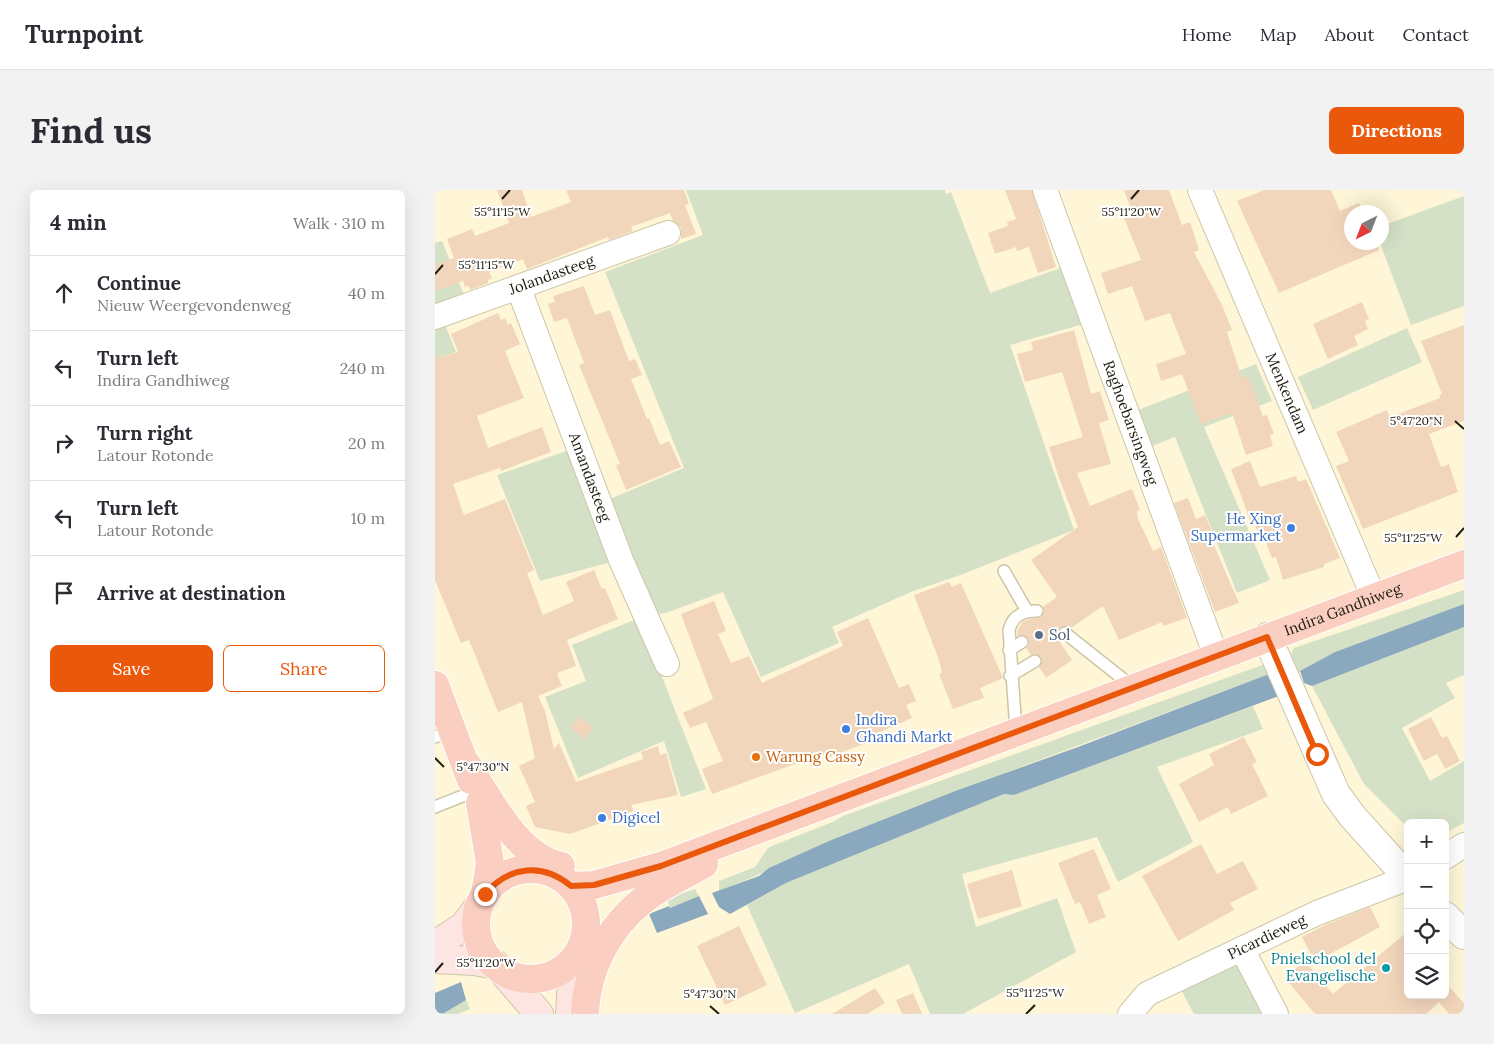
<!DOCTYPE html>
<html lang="en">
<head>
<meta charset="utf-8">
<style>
  :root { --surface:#fff; --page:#f2f2f3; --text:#2b2b33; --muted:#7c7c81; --line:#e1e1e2; --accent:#ea580c }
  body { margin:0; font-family:Lora,serif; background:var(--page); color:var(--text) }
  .controls { position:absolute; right:15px; bottom:15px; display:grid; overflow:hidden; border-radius:8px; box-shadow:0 5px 20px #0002 }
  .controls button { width:45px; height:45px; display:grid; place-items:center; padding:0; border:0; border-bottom:1px solid var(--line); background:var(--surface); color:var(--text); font:25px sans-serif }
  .compass { position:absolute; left:909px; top:15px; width:45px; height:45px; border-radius:50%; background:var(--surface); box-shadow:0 5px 20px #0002; rotate:222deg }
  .stop { position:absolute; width:15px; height:15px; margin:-11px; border:4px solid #ea580c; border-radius:50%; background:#fff }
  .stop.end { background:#ea580c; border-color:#fff; box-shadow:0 1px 5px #0008 }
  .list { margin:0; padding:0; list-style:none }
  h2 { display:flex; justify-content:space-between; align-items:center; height:65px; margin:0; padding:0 20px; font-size:21px }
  h2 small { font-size:16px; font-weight:400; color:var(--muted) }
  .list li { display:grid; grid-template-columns:32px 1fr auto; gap:15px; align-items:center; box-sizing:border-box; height:75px; padding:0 20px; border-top:1px solid var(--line) }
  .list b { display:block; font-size:19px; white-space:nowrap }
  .list p { margin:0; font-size:16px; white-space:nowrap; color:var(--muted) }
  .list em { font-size:16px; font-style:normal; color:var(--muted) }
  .actions { display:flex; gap:10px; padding:15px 20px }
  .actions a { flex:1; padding:11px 0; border:1px solid var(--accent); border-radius:8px; text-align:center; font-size:18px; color:var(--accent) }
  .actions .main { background:var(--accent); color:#fff }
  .icon { flex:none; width:28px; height:28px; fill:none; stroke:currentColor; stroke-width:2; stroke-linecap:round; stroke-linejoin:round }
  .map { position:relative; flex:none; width:1029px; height:824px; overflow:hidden; border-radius:8px }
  header { display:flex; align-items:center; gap:30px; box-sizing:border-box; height:70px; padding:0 25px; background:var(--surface); border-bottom:1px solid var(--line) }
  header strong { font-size:24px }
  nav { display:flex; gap:28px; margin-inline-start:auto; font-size:18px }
  .intro { display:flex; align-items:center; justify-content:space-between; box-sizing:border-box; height:120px; padding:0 30px }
  h1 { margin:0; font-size:35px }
  .button { padding:12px 22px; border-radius:8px; background:var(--accent); color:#fff; font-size:18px; font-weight:700 }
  main { display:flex; gap:30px; padding:0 30px }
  aside { flex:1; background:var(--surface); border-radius:8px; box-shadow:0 5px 20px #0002 }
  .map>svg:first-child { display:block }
  .green { fill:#d5e1c7 }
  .water { fill:#8aa9be }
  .building { fill:#f2d6bc }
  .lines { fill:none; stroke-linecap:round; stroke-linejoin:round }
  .service-casing { stroke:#cdc6a7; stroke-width:14 }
  .minor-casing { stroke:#cdc6a7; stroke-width:26 }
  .tertiary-casing { stroke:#cdc6a7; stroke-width:30 }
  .secondary-casing { stroke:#cdc6a7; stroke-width:30 }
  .primary-casing { stroke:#fff; stroke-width:30 }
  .service { stroke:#fff; stroke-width:11 }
  .minor { stroke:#fff; stroke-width:24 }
  .tertiary { stroke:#fff; stroke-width:28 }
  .secondary { stroke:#fde6e1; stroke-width:28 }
  .primary { stroke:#fbcec2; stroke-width:28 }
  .route { stroke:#ea580c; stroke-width:6 }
  .ticks { fill:none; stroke:#1f1c11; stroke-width:2 }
  .shop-dot { fill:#3f7fe0; stroke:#fff; stroke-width:2 }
  .service-dot { fill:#5c6f8a; stroke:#fff; stroke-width:2 }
  .food-dot { fill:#e8710a; stroke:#fff; stroke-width:2 }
  .culture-dot { fill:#0f9aa8; stroke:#fff; stroke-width:2 }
  .labels { text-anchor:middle; stroke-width:4; stroke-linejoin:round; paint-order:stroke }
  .street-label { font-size:15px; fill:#1f1c11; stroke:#fff }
  .shop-label { font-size:15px; fill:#366cbe; stroke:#fff; text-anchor:start }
  .service-label { font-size:15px; fill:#4e5e75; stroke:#fff; text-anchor:start }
  .food-label { font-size:15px; fill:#c56008; stroke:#fff; text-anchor:start }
  .culture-label { font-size:15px; fill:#0d838f; stroke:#fff; text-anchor:end }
  .ticks-label { font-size:12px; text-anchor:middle; fill:#1f1c11; stroke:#fff; stroke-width:4; stroke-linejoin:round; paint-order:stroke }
</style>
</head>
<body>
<header>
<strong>Turnpoint</strong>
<nav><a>Home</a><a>Map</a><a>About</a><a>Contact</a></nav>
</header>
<div class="intro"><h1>Find us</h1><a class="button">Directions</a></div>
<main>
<aside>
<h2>4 min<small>Walk · 310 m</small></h2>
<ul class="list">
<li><svg class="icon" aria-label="ahead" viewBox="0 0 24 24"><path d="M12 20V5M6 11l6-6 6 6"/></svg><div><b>Continue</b><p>Nieuw Weergevondenweg</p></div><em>40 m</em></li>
<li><svg class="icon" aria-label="left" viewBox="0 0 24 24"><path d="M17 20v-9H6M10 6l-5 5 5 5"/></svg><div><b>Turn left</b><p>Indira Gandhiweg</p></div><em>240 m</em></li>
<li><svg class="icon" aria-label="right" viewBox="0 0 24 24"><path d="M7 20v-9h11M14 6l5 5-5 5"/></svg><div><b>Turn right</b><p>Latour Rotonde</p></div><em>20 m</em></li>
<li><svg class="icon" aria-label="left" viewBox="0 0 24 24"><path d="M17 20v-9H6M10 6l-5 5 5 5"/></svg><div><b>Turn left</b><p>Latour Rotonde</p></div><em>10 m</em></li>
<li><svg class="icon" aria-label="arrive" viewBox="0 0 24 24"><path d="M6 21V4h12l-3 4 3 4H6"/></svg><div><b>Arrive at destination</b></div></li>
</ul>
<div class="actions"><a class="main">Save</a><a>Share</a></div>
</aside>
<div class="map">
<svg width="1029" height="824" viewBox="0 0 1029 824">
  <rect width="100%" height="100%" fill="#fef6d7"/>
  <path class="green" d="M251,0H510L511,4L516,2L555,103L631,76L652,133L575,155L639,340L528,384L476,402L397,437L404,453L326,487L288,402L231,423L223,424L170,311L249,278L170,82L268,45Z
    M1029,6V116L976,135L945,53L947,36Z
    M7,51L30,107L0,121V53Z
    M9,132L21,162L0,169V133Z
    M972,138L987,172L878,220L863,187Z
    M821,174L837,211L769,237L835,390L802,403L740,247L712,258L698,222Z
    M140,258L180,371L105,391L62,285Z
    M1029,400V414L900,462L862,483C859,474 853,466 859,458Z
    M204,428L271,599L246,607L229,551L143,588L110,507L151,491L137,455Z
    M1029,437V485L1011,493L1020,508L967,538L995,591L1029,571V633L1010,643V633H973V638L929,594L877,496Z
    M830,474L834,484C701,535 565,583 432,636C381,656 334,682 284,701V691L320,677L333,658L339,655L400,631L408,626Z
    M818,516L828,539L722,577L758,652L683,692L662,647L527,684L541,737L622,708L641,762L528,824H495L474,774L360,823L312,715L351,693L569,604L579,605Z
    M260,699L264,706L235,718L232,708Z
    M793,760L834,824H759L739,787Z
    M31,810L35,819L23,824H4Z"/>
  <path class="water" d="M1029,414V437L877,496L869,493L865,481L900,462Z
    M834,484L844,506L579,605L569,604L351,693L295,724L284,717L277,703L324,686L334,678L394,651L523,600L643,557Z
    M264,706L273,724L222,743L214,724L234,716L235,718Z
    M26,792L31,810L9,823L0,824V803Z"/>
  <path class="building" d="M62,0H87L96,27L136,12L131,0H249L254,14L250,15L261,44L246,49V38L238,31L235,23L196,37L198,41L174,50L173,47L92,79L88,69L54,82L57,88L53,90V93L35,100L34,96L30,97L28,91L0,101V75L19,68L12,49L37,39L40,46L74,33Z
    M570,0H597L621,77L603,83L594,57L582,61L581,57L560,64L553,43L573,36L572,32L581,29Z
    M689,0H734L747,35L755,32L764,60L759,62L787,115L797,140L792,142L807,188L813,186L828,226L832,225L839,244L835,245L838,256L811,265L797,223L766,234L747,184L726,191L721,174L751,164L735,123L710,131L697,96L673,104L666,83L706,70L689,28L698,24Z
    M829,0H896L905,21L924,13L928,22H916V52H941L944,60L844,103L802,11Z
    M149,96L160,125L175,120L194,171L200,169L207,185L196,189L212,229L214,228L225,255L234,251L246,277L191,300L181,275L185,274L144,175L149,173L132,128L119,132L113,114L120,112L118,106Z
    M927,112L934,129L930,131L933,139L919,146L923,155L893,169L878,134Z
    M63,123L66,130L70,128L73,135L76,133L85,154L70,161L89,208L42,226L53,258L107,237L116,262L66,281L65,278L18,294L29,325L70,309L99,380L92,383L108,425L139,411L131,392L159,380L167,399L170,398L183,429L132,450L141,476L122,483L127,496L103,506L110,521L119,559L124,553L141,592L208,569L206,562L223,556L225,565L231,563L243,605L196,615L199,621L135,644L100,637L91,616L100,612L84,576L100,568L87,512L63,522L34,450L26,453L0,390V169L23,162L16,144Z
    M1029,135V231L994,244L1006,277L1014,274L1023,302L928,339L901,276L914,271L901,242L952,220L955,227L1005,208L1004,205L1007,204L986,151Z
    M639,140L656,204L665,201L674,230L664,233L676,274L642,283L655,316L697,299L705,320L702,321L703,329L718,361L726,357L752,428L728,436L727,432L684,450L668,416L636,438L631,436L624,439V451L637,470L611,488L604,477L607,471L606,467L600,464L596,465L591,458L594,455V449L587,445L583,446L582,441L588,431L606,427L609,421L608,417L622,407L596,370L643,337L624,288L614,257L648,247L627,182L590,192L582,164L598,160L596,152Z
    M815,271L825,297L861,286L863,292L871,289L905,368L889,374V377L848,390L841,367L837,368L828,345L824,347L818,329L815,330L796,279Z
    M753,308L761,329L770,325L779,347L776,348L804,413L780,422L739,313Z
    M514,392L517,397L526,393L568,488L545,498L549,508L518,519L504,484L507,483L504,470L479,405Z
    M279,411L291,441L283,444L296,473L314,466L327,493L408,456L402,442L433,428L464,498L474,494L481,511L471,515L477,528L443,543L444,548L395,567L393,562L277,604L267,579L288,571L271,532L255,538L248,523L278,509L246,424Z
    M144,526L158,537L149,549L135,538Z
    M996,527L1007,548L1012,546L1025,571L1010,579L1002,564L989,571L973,539Z
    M809,547L822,572L817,574L833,606L796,624L793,617L764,632L744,594L779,575L774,564Z
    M766,654L782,684L808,671L823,699L795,713L799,720L743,751L707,686Z
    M659,659L676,699L662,705L671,727L654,734L645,712L640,714L623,673Z
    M577,680L587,716L543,729L532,694Z
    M935,717L945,737L880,772L867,747L892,734Z
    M304,736L332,795L290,815L262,756Z
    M973,741V805H1010V792L1029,813V824H1014L1004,812L991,824H880L850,788L870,771L898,804Z
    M440,798L450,813L432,824H397Z
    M478,803L487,824H467L461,810Z"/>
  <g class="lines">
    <defs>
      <path id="service" d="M569,381L592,421
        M630,443L698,497
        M574,460L587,452
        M575,486L600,471
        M581,541L574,440C578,425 588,421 602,421
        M0,547L17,541
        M0,617L40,601"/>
      <g id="minor">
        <path id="s1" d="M610,0L781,466"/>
        <path id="s2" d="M765,0L939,408"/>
        <path id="s3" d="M84,99L186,370L232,474"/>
        <path id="s4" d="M0,127L233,43"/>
        <path d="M1010,667L1029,655"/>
        <path d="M807,759L841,824"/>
        <path id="s5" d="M695,824L712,804L882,723L973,688"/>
      </g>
      <path id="tertiary" d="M832,447L901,604L918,627L973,688
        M1010,726L1029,745"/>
      <path id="secondary" d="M0,755L29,736L44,716
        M0,769L39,771L61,775
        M67,781L104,824
        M135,824L137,789L147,758"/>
      <g id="primary">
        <path d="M0,495L36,590"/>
        <path d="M30,572C55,608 80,666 126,676"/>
        <path d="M45,613L55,673L50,704"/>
        <circle cx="96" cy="734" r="55"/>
        <path id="s6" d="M136,696L159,695L226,676L1029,374"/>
        <path d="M150,824C151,781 173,738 207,711C225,696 249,686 269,674"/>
      </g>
    </defs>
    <use href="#service" class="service-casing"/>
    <use href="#minor" class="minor-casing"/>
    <use href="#tertiary" class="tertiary-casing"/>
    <use href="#secondary" class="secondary-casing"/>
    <use href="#primary" class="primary-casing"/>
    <use href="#service" class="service"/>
    <use href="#minor" class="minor"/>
    <use href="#tertiary" class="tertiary"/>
    <use href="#secondary" class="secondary"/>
    <use href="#primary" class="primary"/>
  </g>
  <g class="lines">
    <path class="route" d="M50,704C75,675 108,673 136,696L159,695L226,676L832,447L882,564"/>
  </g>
  <path class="ticks" d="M67,9L75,0M696,9L704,0M0,84L8,75M1020,231L1029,239M1021,347L1029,338M0,568L9,577M0,782L8,773M275,816L284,824M591,824L600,815"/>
  <g class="shop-dot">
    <circle cx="856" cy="338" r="5"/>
    <circle cx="411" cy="539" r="5"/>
    <circle cx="167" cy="628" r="5"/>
  </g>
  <circle class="service-dot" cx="604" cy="445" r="5"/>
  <circle class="food-dot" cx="321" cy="567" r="5"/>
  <circle class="culture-dot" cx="951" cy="778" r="5"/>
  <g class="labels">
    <g class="street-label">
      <text dy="5" stroke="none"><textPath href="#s4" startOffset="124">Jolandasteeg</textPath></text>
      <text dy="5" stroke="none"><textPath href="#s2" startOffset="221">Menkendam</textPath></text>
      <text dy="5" stroke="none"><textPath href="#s1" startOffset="248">Raghoebarsingweg</textPath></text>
      <text dy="5" stroke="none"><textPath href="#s3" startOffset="201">Amandasteeg</textPath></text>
      <text dy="5" stroke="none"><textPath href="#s6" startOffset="821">Indira Gandhiweg</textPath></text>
      <text dy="5" stroke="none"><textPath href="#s5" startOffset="159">Picardieweg</textPath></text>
    </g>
    <g class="shop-label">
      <text x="846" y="334" text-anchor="end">He Xing<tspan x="846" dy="17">Supermarket</tspan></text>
      <text x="421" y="535">Indira<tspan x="421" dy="17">Ghandi Markt</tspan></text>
      <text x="177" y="633">Digicel</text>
    </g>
    <g class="service-label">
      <text x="614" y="450">Sol</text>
    </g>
    <g class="food-label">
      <text x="331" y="572">Warung Cassy</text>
    </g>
    <g class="culture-label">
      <text x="941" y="774">Pnielschool del<tspan x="941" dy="17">Evangelische</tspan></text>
    </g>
  </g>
  <g class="ticks-label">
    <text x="67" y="26">55°11'15"W</text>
    <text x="696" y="26">55°11'20"W</text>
    <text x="51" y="79">55°11'15"W</text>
    <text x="981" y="235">5°47'20"N</text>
    <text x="978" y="352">55°11'25"W</text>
    <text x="48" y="581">5°47'30"N</text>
    <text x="51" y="777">55°11'20"W</text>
    <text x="600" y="807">55°11'25"W</text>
    <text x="275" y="808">5°47'30"N</text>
  </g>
</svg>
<div class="controls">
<button>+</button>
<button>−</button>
<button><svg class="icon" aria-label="locate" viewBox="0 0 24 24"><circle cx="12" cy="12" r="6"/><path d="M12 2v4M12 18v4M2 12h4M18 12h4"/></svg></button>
<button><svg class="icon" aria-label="layers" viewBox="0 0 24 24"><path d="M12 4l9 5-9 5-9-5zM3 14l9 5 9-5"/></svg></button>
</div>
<svg class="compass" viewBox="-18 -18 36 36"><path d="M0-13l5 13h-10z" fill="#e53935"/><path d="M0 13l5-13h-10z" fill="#7c7c81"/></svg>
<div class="stop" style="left:882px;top:564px"></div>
<div class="stop end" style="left:50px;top:704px"></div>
</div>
</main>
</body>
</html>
